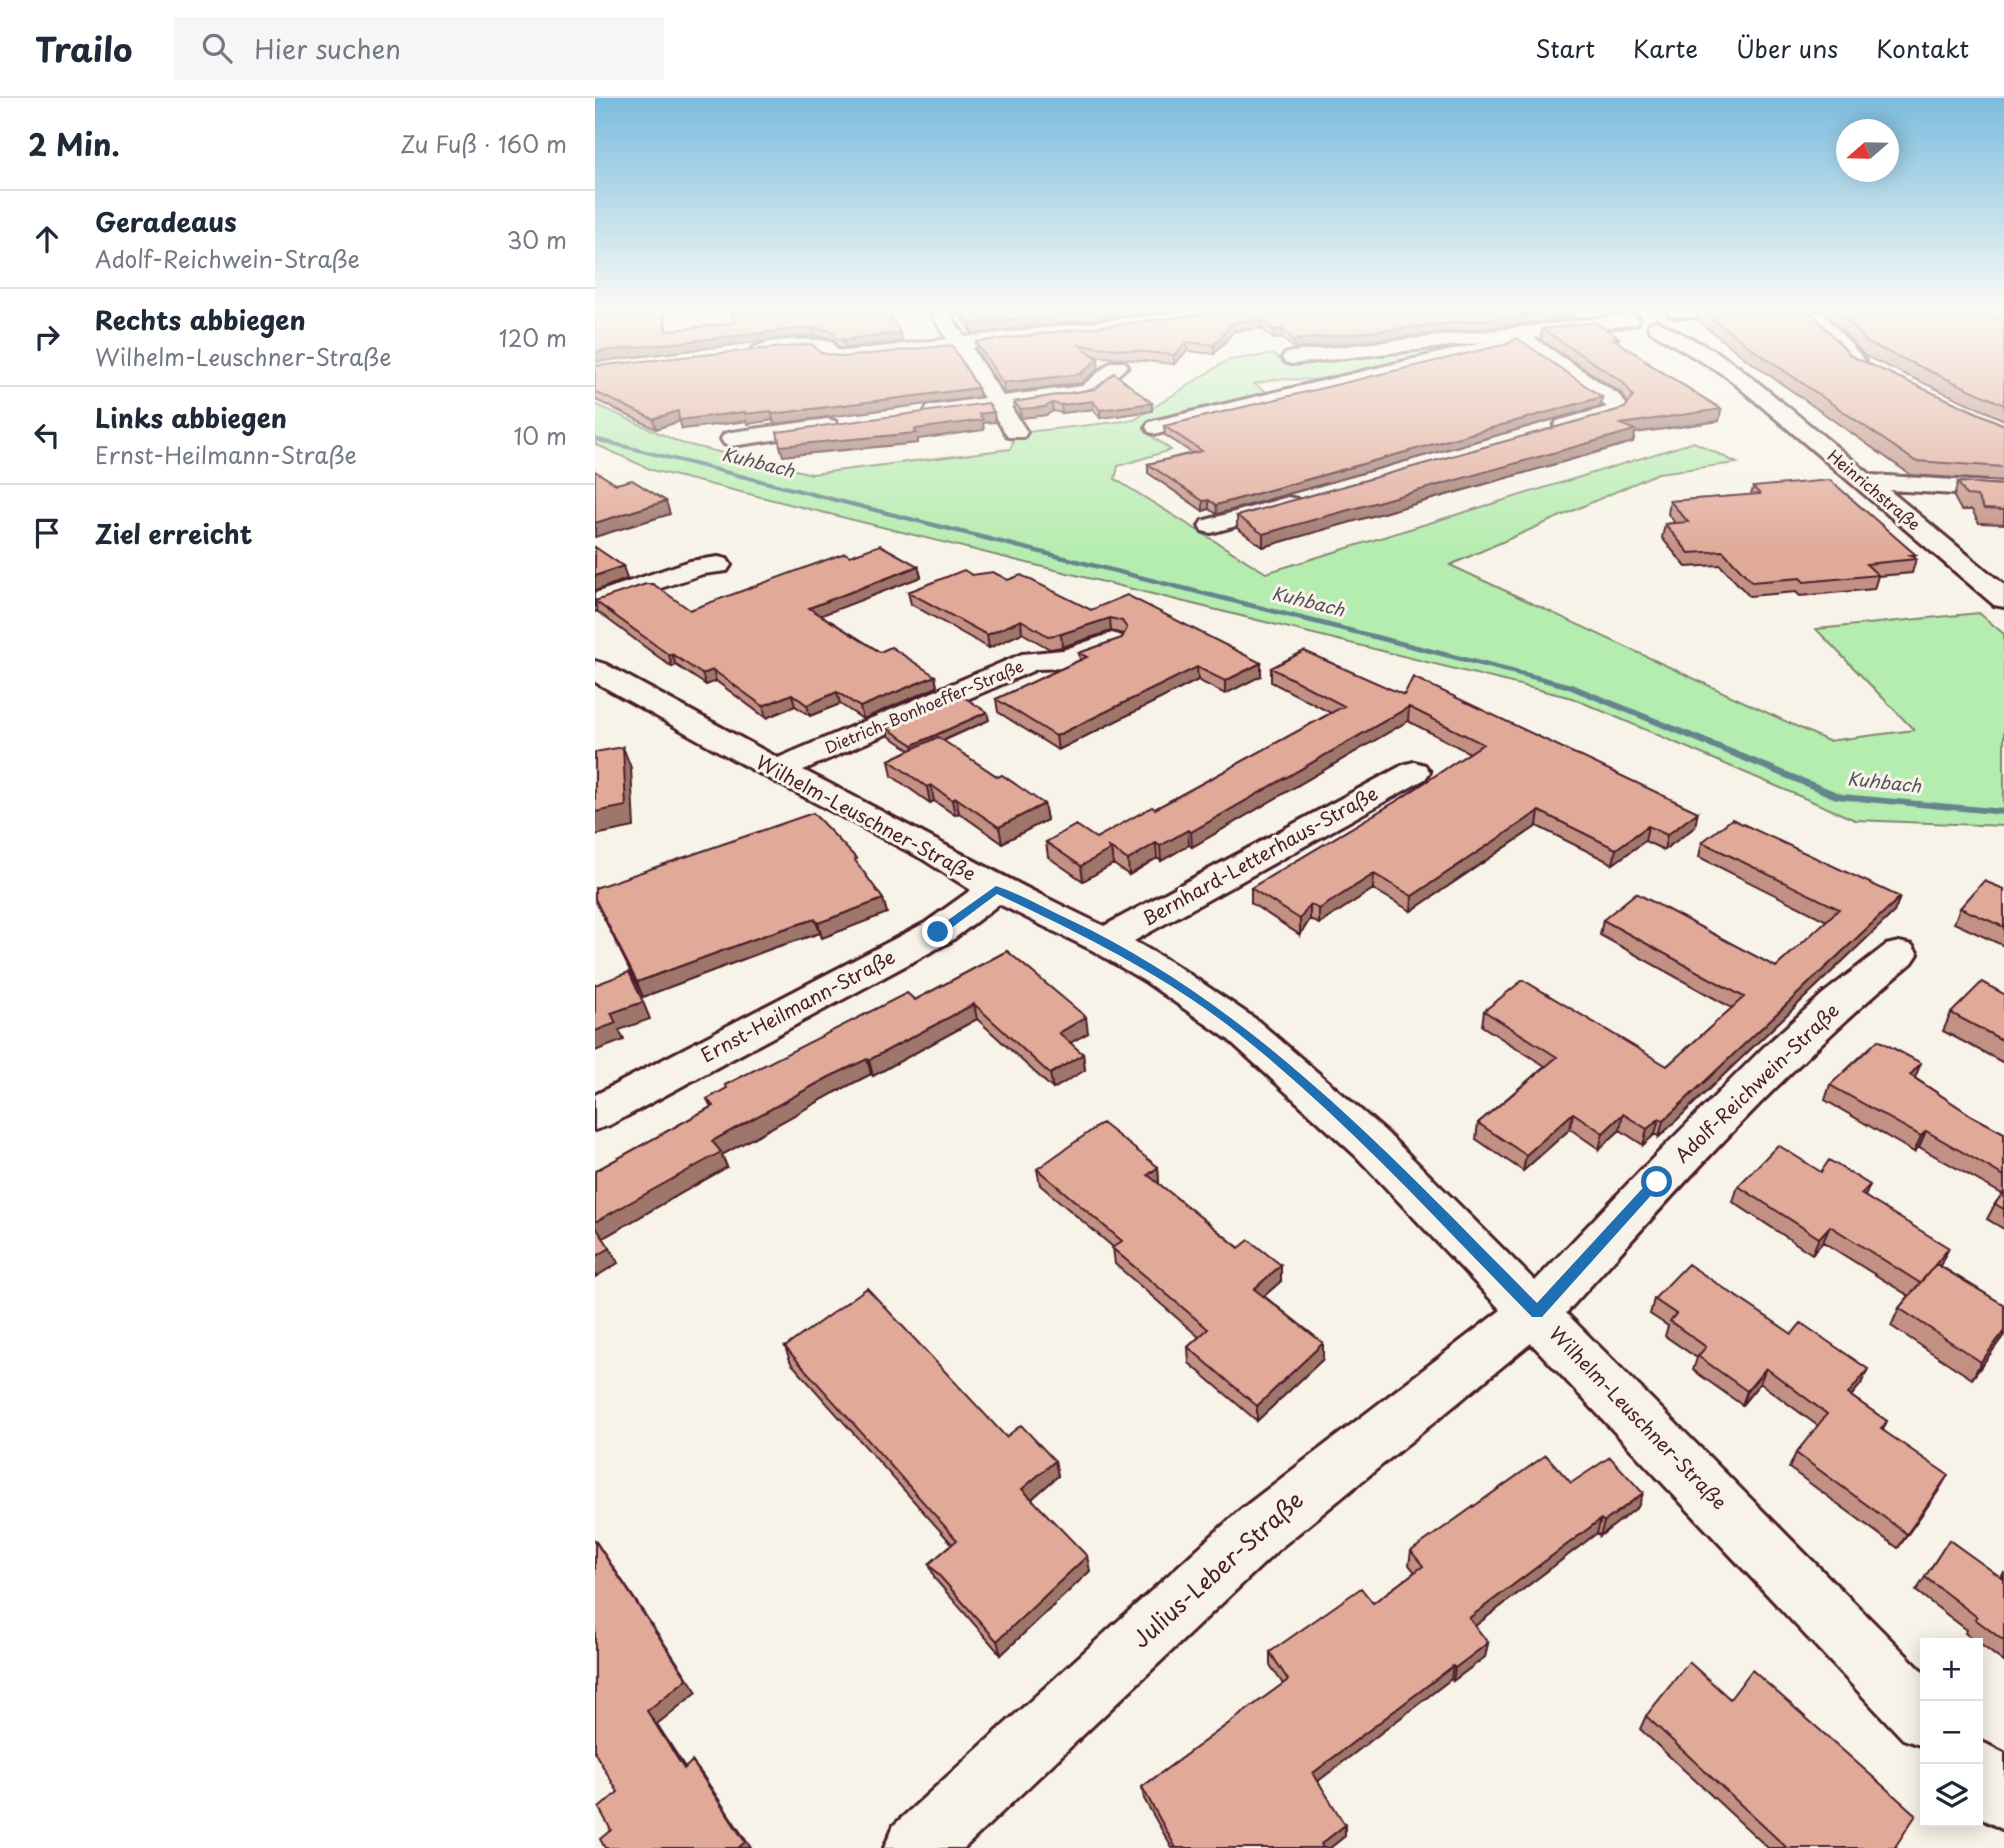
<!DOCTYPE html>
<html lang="de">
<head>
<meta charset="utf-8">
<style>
  :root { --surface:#fff; --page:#f6f6f7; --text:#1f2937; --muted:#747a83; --line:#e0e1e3 }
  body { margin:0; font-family:"Playpen Sans",sans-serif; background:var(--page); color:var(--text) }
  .controls { position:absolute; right:21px; bottom:21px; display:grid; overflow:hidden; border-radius:0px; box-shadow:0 4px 18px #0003 }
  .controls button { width:63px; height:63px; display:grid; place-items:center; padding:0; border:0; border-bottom:2px solid var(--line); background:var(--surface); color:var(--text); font:35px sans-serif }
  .compass { position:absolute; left:1241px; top:21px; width:63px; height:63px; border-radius:50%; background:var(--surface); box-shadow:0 4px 18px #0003; rotate:250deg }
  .stop { position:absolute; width:21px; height:21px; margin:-16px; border:5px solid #1f6fb2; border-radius:50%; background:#fff }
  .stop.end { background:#1f6fb2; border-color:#fff; box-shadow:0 2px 7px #0008 }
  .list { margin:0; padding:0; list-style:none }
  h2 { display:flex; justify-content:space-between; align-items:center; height:91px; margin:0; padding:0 28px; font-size:30px }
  h2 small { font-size:23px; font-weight:400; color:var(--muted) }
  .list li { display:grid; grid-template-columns:46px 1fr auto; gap:21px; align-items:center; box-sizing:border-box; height:98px; padding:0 28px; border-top:2px solid var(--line) }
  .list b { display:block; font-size:26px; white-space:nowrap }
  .list p { margin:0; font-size:23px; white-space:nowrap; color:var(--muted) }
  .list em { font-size:23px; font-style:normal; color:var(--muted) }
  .icon { flex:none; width:38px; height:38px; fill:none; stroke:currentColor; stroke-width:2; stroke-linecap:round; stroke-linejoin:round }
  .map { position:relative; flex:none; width:1409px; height:1750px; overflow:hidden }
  header { display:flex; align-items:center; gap:42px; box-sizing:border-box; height:98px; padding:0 35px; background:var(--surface); border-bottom:2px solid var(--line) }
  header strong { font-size:33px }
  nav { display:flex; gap:38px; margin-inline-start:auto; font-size:24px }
  .search { width:490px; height:63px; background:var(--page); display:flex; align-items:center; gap:18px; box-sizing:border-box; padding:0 24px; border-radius:0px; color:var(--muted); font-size:26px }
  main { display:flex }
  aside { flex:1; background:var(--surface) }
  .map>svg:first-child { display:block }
  .green { fill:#b5ecaf; stroke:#80866d; stroke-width:2 }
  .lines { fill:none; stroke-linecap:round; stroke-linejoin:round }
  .stream { fill:#65848d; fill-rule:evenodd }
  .minor-casing { stroke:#4a1f2b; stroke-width:6 }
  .minor { fill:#f7f3e8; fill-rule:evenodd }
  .wall { fill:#c29183; stroke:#4a1f2b; stroke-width:2 }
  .shaded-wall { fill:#9e766a; stroke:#4a1f2b; stroke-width:2 }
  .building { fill:#e1a998; stroke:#4a1f2b; stroke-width:2 }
  .route { fill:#1f6fb2 }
  .labels { text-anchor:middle; stroke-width:6; stroke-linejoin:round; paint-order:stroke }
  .far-street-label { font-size:16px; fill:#4a1f2b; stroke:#f7f3e8 }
  .far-water-label { font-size:18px; font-style:italic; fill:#58525c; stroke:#f7f3e8 }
  .street-label { font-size:19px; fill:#4a1f2b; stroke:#f7f3e8 }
  .near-street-label { font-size:23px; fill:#4a1f2b; stroke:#f7f3e8 }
</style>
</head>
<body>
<header>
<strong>Trailo</strong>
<div class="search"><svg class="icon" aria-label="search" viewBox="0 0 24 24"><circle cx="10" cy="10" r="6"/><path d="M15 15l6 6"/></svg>Hier suchen</div>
<nav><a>Start</a><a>Karte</a><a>Über uns</a><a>Kontakt</a></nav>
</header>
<main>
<aside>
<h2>2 Min.<small>Zu Fuß · 160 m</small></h2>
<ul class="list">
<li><svg class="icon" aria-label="ahead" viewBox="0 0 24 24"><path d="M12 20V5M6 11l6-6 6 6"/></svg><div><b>Geradeaus</b><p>Adolf-Reichwein-Straße</p></div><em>30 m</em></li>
<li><svg class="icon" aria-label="right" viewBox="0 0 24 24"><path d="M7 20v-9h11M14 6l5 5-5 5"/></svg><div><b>Rechts abbiegen</b><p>Wilhelm-Leuschner-Straße</p></div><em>120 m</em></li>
<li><svg class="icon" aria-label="left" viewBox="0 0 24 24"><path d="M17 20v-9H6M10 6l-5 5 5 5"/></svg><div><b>Links abbiegen</b><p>Ernst-Heilmann-Straße</p></div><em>10 m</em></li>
<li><svg class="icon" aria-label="arrive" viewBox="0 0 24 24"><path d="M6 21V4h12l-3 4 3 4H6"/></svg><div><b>Ziel erreicht</b></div></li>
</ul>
</aside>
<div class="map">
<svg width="1409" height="1750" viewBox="0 0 1409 1750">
  <rect width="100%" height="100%" fill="#f7f3e8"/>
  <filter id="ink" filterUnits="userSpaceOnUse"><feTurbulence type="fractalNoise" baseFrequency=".0143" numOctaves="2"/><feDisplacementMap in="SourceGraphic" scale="14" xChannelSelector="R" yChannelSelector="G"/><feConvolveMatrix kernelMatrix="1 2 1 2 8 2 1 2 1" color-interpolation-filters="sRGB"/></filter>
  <g filter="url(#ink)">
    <path class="green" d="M839,246L852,256L743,282L682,281L659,286L675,296L632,316L551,334L576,352L523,368L520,381L671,475L1099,344L1142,365L1063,375L855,467L1233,643L1319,632L1221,531L1384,515L1409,536V728L1260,722L977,600L57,372L0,346V306L86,345L217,376L415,351L418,345L414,336L539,322L633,262L678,256L691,265Z"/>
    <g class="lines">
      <path class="stream" d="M0,339L977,586L1247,696L1409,711V717L1241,701L971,590L0,343Z"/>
      <defs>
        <path id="minor" d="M334,212H352L370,239L604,212H658L649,217L377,250L408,298L487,288L516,264H530L533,268L500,297L416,309L432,334L429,339H413L396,312L341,319L333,318L330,313L333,308L389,300L359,252L250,265L228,261L220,252L166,258L156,252C167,240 221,240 237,244L242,252L250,253L352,241Z
          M1073,212H1164L1165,214L1156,219H1081L1075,218Z
          M1199,212L1227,214L1268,260L1271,264L1268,268H1254L1213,222Z
          M1035,216L1042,218L1044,222L1042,226L939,240L1024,297L1034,310L1026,320L970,335L962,333L959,328L962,323L1012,309L921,245L911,251L562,336L554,334L551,329L554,324L891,244L697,266L690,264L687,260L690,256L697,254C810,241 923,231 1035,216Z
          M1062,223L1122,254L1145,270L1276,377L1409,385V399L1294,392L1409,487V509L1399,507L1131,278L1055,233L1053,229L1055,225Z
          M232,321L240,323L243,328L240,333L137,348L129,346L126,341L129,336L137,334Z
          M693,399L702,401L705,406L702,411L616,435L607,433L604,428L607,423Z
          M123,459L132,461L136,467L132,473L108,476L0,512V495L95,463Z
          M517,535L527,538L531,544L527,550L472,570L442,571L208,672C309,724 407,780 509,828L808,667L819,664L830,667L835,674L830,681L539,843L579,866L662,922L791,1034L940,1183L1046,1072L1169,949L1229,895L1291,847L1304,844L1317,847L1323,856L1317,865C1190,970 1081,1093 971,1215L1330,1576V1649L1308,1641L936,1245L684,1451L369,1750H289L299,1727L644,1413L906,1212L761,1058L634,942L551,884L497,852L404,806L356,843L15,1027L0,1032V997L330,825L376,792L326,760L143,664L0,584V563L10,566L183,660L427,556L468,552Z
          M1383,1642L1409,1655V1732L1383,1719Z"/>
      </defs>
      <use href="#minor" class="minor-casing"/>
      <use href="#minor" class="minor"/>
    </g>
    <path class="wall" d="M0,212H68L72,233L139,225L137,212L305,235L307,244L250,250H244L238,241L220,237L4,262Z
      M362,212H583L377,236Z
      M640,212H979L978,221L700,251L687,240L679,241L666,230L639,233L619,256L592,253L579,266L498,258L504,271L486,285L409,295L382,253L381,244Z
      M1102,212H1214L1256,258L1409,327V383L1316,377L1150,260L1101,221Z
      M1238,212H1370L1409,223V322L1270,258L1236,221Z
      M1381,212H1409V219Z
      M947,231L1024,240L1023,244L1053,265L1126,311L1124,323L1040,335L1038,344L668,449L642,430V418L1030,310L1033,305L1026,295L946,242Z
      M226,255L385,299L179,326L178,322L153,326L152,323L87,331L85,323L61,331L1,302L0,298V268Z
      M500,291L557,305V313L505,320L498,311L467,315L458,313L451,317L426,320L420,312L419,304Z
      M1006,308L622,416L614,411L608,413L553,375V366L597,355L570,337L569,328Z
      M1363,384L1409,387V426L1384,425L1377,412H1366L1359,399Z
      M1158,389L1321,457L1319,460L1321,461L1317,475L1283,478L1279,491L1205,498L1201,494L1154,498L1125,467L1091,469L1067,440L1070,426L1080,425L1073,416L1075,403L1156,397Z
      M255,458L323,468L326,479L226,517L285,554L340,578L342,589L268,621L245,606L215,618L200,608L171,620L121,583L111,587L81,567L77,569L3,514L0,505V502L95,512Z
      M377,477L413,482L496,512L666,565V578L630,596L603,582L463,652L403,614L401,601L485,562L484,555L527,540L528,536L516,533L467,549L455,551L427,535L394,550L316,506L313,494Z
      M709,553L1100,729L1069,752L1050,743L1018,766L942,728L816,813L778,791L724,826L715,821L705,837L656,805V790L805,701L875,655L813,623L597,749L594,747L566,763L562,760L534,777L518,766L488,783L453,759L451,744L501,740L560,711L736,615L676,584V570Z
      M394,622L348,643L403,679L449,706L452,722L407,745L364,715L360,717L339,703L335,705L297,678L294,662L315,652L294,638L292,630Z
      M1107,744L1305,799L1299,814L1064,1039L1060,1036L1048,1047L1025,1032L1004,1051L975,1031L928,1073L881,1041L883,1025L950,968L887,928L889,913L1072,968L1137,910L1005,837L1008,822L1181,869L1232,823L1104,759Z
      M264,768L288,801L292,815L227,840L225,835L178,850L48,899L0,802V790Z
      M1409,791V848L1359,825L1365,810Z
      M412,853L493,935L475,945L488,956L490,972L458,991L382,921L278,978L276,976L239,995L127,1057L132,1069L8,1140L23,1165L0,1179V1073L116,1009L112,1001L320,902Z
      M1409,896V965L1348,933L1356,915Z
      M1320,980L1377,1018L1409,1035V1131L1392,1121L1400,1106L1407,1096L1324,1049L1319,1054L1230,1002L1235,987Z
      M563,1069L564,1086L686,1183L669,1198L728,1245V1261L662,1323L594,1265L593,1249L604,1239L520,1166L518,1149L445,1087L442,1071Z
      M1226,1074L1270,1098L1346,1166L1344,1167L1409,1207V1237L1377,1281L1296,1228L1304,1210L1314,1198L1228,1144L1217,1156L1138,1104L1143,1088Z
      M1059,1201L1266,1286L1256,1298L1292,1323L1288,1332L1344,1392L1303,1450L1194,1370L1201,1355L1223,1328L1165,1285L1147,1307L1098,1272L1102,1260L1070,1238L1073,1228L1055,1216Z
      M190,1249L411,1339L460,1363L463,1378L437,1401L495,1473L406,1557L340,1481L334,1466L357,1446L196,1265Z
      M976,1385L1048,1395L1043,1409L1005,1438L1002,1435L880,1528L893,1545L890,1559L858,1583L856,1581L723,1683L750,1738L735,1750H577L549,1701L547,1689L688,1586L675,1567V1554L778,1505L820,1474L814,1467L816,1453Z
      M1354,1442L1406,1480L1409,1474V1564L1370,1535L1372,1532L1321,1493Z
      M1051,1618L1300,1749L1302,1750H1173L1045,1631Z"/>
    <path class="shaded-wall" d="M504,212H583L377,236L376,226Z
      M979,212L978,221L700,251L699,242Z
      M666,221V230L639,233L619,256V247L639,224Z
      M218,229L220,237L0,264V254Z
      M687,231V240L679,241V232Z
      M305,235L307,244L250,250L248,242Z
      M592,244V253L579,266V257Z
      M503,261L504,271L486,285L409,295L408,285Z
      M383,290L385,299L179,326L177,316Z
      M1007,299L1006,308L622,416L621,407Z
      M498,303V311L467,315L466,307Z
      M457,305L458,313L451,317L426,320L425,311Z
      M557,305V313L505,320V312Z
      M1126,311L1124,323L1040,335L1038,344L668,449V436L1026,326Z
      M83,313H176L178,322L153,326L152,323L87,331L85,323L61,331L58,321Z
      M399,314L400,324L388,325L389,332L323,341V345L188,358L185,348L320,331L384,316Z
      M614,402V411L608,413V403Z
      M71,403L75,416L0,439V425Z
      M28,468L32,481L0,493V478Z
      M323,468L326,479L217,521L214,510Z
      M515,520L516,533L467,549L466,536Z
      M426,522L427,535L394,550L392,537Z
      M77,556L81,567L77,569L74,557Z
      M666,565V578L630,596V583Z
      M602,569L603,582L463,652L461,638Z
      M118,572L121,583L111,587L107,576Z
      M340,578L342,589L268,621L265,609Z
      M242,594L245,606L215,618L212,607Z
      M197,596L200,608L171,620L168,608Z
      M814,609L813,623L597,749L596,734Z
      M392,614L394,622L320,655L318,647Z
      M28,649L36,670L39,729L0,737V714Z
      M336,687L339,703L335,705L332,689Z
      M361,700L364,715L360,717L357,702Z
      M449,706L452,722L407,745L404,729Z
      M944,713L942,728L816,813L817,798Z
      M1103,714L1100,729L1069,752L1072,737Z
      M1053,728L1050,743L1018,766L1021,751Z
      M593,732L594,747L566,763L565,748Z
      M561,745L562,760L534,777L533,762Z
      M516,751L518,766L488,783L486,768Z
      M779,776L778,791L724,826V811Z
      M1305,799L1299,814L1064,1039L1068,1023Z
      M288,801L292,815L227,840L223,825Z
      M715,806V821L705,837V821Z
      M220,821L225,835L178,850L48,899L42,884L173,836Z
      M48,904L55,921L24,932L29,942L0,953V933L16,915Z
      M379,906L382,921L278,978L274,962Z
      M491,919L493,935L466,950L464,935Z
      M488,956L490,972L458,991L455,976Z
      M272,961L276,976L239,995L127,1057L132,1069L6,1141L0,1129V1124L117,1043L234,979Z
      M1326,965L1320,980L1315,977Z
      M978,1015L975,1031L928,1073L931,1057Z
      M1028,1016L1025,1032L1004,1051L1008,1035Z
      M1064,1021L1060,1036L1048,1047L1052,1031Z
      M1331,1033L1324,1049L1319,1054L1326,1038Z
      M563,1069L564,1085L554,1093L553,1077Z
      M1275,1087L1268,1103L1266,1096Z
      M1235,1128L1228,1144L1217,1156L1224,1140Z
      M15,1150L23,1165L0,1179V1159Z
      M1354,1150L1346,1166L1317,1201L1325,1185Z
      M686,1167V1183L660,1206L659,1191Z
      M1409,1233V1237L1377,1281L1386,1264Z
      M728,1245V1261L662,1323V1308Z
      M1171,1270L1165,1285L1147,1307L1152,1293Z
      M1273,1271L1266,1286L1246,1310L1253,1296Z
      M460,1363L463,1378L431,1406L427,1391Z
      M1353,1377L1344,1392L1303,1450L1312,1436Z
      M1048,1395L1043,1409L1005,1438L1009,1424Z
      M1006,1421L1002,1435L872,1534L874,1520Z
      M0,1442L102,1594L62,1626L99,1683L89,1671L52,1613Z
      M492,1458L495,1473L406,1557L402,1543Z
      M893,1545L890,1559L858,1583L860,1570Z
      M858,1568L856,1581L718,1687V1675Z
      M97,1663L107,1676L156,1750H143Z
      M750,1727V1738L735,1750H726V1746Z"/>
    <path class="building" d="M0,212H67L71,233L139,225L137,212H293L305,235L248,242L242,241L236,233L218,229L0,254Z
      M366,212H504L376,226Z
      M640,212H977L699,242L687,231L679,232L666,221L639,224L619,247L592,244L579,257L485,247L503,261L485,276L408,285L381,244Z
      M1106,212H1214L1256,258L1409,327V369L1320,363L1152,247Z
      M1242,212H1370L1409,223V307L1273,245Z
      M1000,224L1024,240L1018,241L1054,264H1051L1126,311L1026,326L1040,332L668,436L642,418L1030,310L1038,298L1028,284L947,231Z
      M922,240L1007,299L621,407L614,402L608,403L553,366L607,353L569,328L912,246Z
      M217,246L226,255L248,259L357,247L383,290L177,316L176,313L150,316V314L84,322L83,313L58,321L0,294V268Z
      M519,275L557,305L505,312L498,303L466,307L457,305L450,309L425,311L419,304L500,291Z
      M393,305L399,314L384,316L388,322L320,331L321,335L185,348L182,334Z
      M0,373L21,386L37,382L71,403L0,425Z
      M1235,382L1321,457H1315L1321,461L1271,466L1283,477L1209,484L1205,480L1157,484L1128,453L1094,455L1070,426L1093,424L1075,403L1165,396L1158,389Z
      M1363,384L1409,387V412L1389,411L1382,398L1371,397Z
      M285,447L323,468L214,510L285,554L296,549L340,578L265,609L242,594L212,607L197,596L168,608L118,572L107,576L77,556L74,557L0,503L51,486H58L95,512L250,455L255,458Z
      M0,449L28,468L0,478Z
      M369,472L377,477L398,474L413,482L426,477L496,512L532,497L666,565L630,583L602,569L461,638L401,601L492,559L484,555L527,540L532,530L527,523L515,520L466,536L453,538L426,522L392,537L313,494Z
      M709,553L809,597L818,579L1103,714L1072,737L1053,728L1021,751L944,713L817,798L779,776L724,811L715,806L705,821L656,790L805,701L888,646L814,609L596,734L593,732L565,748L561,745L533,762L512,748L516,751L486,768L451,744L481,727L501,740L557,709L560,711L749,608L676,570Z
      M367,598L392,614L318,647L292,630Z
      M343,639L403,679L407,677L449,706L404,729L361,700L357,702L336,687L332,689L294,662Z
      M28,649L31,708L0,714V654Z
      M218,715L262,761L260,762L288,801L223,825L220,821L173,836L42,884L0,801V790Z
      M1137,721L1305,799L1068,1023L1064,1021L1052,1031L1028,1016L1008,1035L978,1015L931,1057L883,1025L962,959L889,913L928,882L1072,968L1149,899L1008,822L1041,795L1181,869L1244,811L1107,744Z
      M1389,783L1409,791V829L1365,810Z
      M412,853L491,919L464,935L488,956L455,976L379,906L274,962L272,961L234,979L117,1043L126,1054L0,1124V1073L118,1008L112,1001L132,990L130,987L312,895L320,902Z
      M34,874L48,904L16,915L21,925L0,933V887Z
      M1387,884L1409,896V943L1356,915Z
      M1283,942L1326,965L1315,977L1377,1018L1409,1035V1078L1331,1033L1326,1038L1235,987Z
      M507,1025L563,1069L553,1077L644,1150L654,1142L686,1167L659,1191L728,1245L662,1308L593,1249L613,1231L517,1150L527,1143L442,1071Z
      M1183,1047L1226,1074L1234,1062L1275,1087L1266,1096L1354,1150L1325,1185L1235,1128L1224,1140L1143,1088Z
      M1409,1094V1111L1400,1106Z
      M0,1128L15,1150L0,1159Z
      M1093,1166L1197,1236L1206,1225L1273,1271L1253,1296L1292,1323L1286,1331L1353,1377L1312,1436L1201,1355L1232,1316L1171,1270L1152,1293L1103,1258L1111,1249L1075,1223L1081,1216L1059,1201Z
      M1341,1166L1409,1207V1233L1386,1264L1304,1210Z
      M272,1190L411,1339L426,1327L460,1363L427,1391L492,1458L402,1543L334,1466L362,1442L190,1249Z
      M951,1357L976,1385L1015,1359L1048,1395L1009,1424L1006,1421L874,1520L893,1545L860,1570L858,1568L718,1675L750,1727L726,1746L728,1750H581L547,1689L693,1582L675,1554L766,1490L778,1505L828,1468L816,1453Z
      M1354,1442L1407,1480L1409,1476V1543L1380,1521L1382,1519L1330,1479Z
      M0,1443L92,1581L52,1613L89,1671L97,1663L150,1744L143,1750H10L5,1741L16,1732L4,1710L23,1694L0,1655Z
      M1094,1564L1135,1601L1157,1572L1321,1717L1300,1749L1302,1750H1192L1051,1618Z"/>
  </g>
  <linearGradient id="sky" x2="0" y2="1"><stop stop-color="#7bbcde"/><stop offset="0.46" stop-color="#fbfaf5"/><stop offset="1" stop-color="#fbfaf5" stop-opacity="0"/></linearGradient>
  <rect width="1409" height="457" fill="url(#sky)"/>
  <path class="route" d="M401,788C425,796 449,810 473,821C660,909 798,1060 942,1205L1057,1080L1062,1079L1068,1084L947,1219H937C842,1122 750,1020 644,936C570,877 486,836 402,796L347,837H339V832Z"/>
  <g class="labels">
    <g class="far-street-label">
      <text transform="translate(1279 392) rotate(40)" y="6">Heinrichstraße</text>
      <text transform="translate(329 609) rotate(-23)" y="6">Dietrich-Bonhoeffer-Straße</text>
    </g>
    <g class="far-water-label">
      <text transform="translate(163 365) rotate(14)" y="6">Kuhbach</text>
      <text transform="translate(713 504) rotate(14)" y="6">Kuhbach</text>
      <text transform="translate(1289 685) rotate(6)" y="6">Kuhbach</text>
    </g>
    <g class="street-label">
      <text transform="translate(271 720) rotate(28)" y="7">Wilhelm-Leuschner-Straße</text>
      <text transform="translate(665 758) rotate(-29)" y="7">Bernhard-Letterhaus-Straße</text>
      <text transform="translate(203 908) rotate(-28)" y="7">Ernst-Heilmann-Straße</text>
      <text transform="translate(1162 985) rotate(-44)" y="7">Adolf-Reichwein-Straße</text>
      <text transform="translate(1043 1320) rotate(46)" y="7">Wilhelm-Leuschner-Straße</text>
    </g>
    <g class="near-street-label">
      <text transform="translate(623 1472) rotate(-42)" y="8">Julius-Leber-Straße</text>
    </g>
  </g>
</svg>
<div class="controls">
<button>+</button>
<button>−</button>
<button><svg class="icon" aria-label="layers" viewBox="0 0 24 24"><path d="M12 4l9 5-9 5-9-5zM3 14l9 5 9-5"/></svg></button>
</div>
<svg class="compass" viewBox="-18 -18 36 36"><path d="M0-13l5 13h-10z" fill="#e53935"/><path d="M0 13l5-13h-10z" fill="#747a83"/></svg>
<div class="stop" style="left:1062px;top:1084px"></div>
<div class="stop end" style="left:343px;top:834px"></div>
</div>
</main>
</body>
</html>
